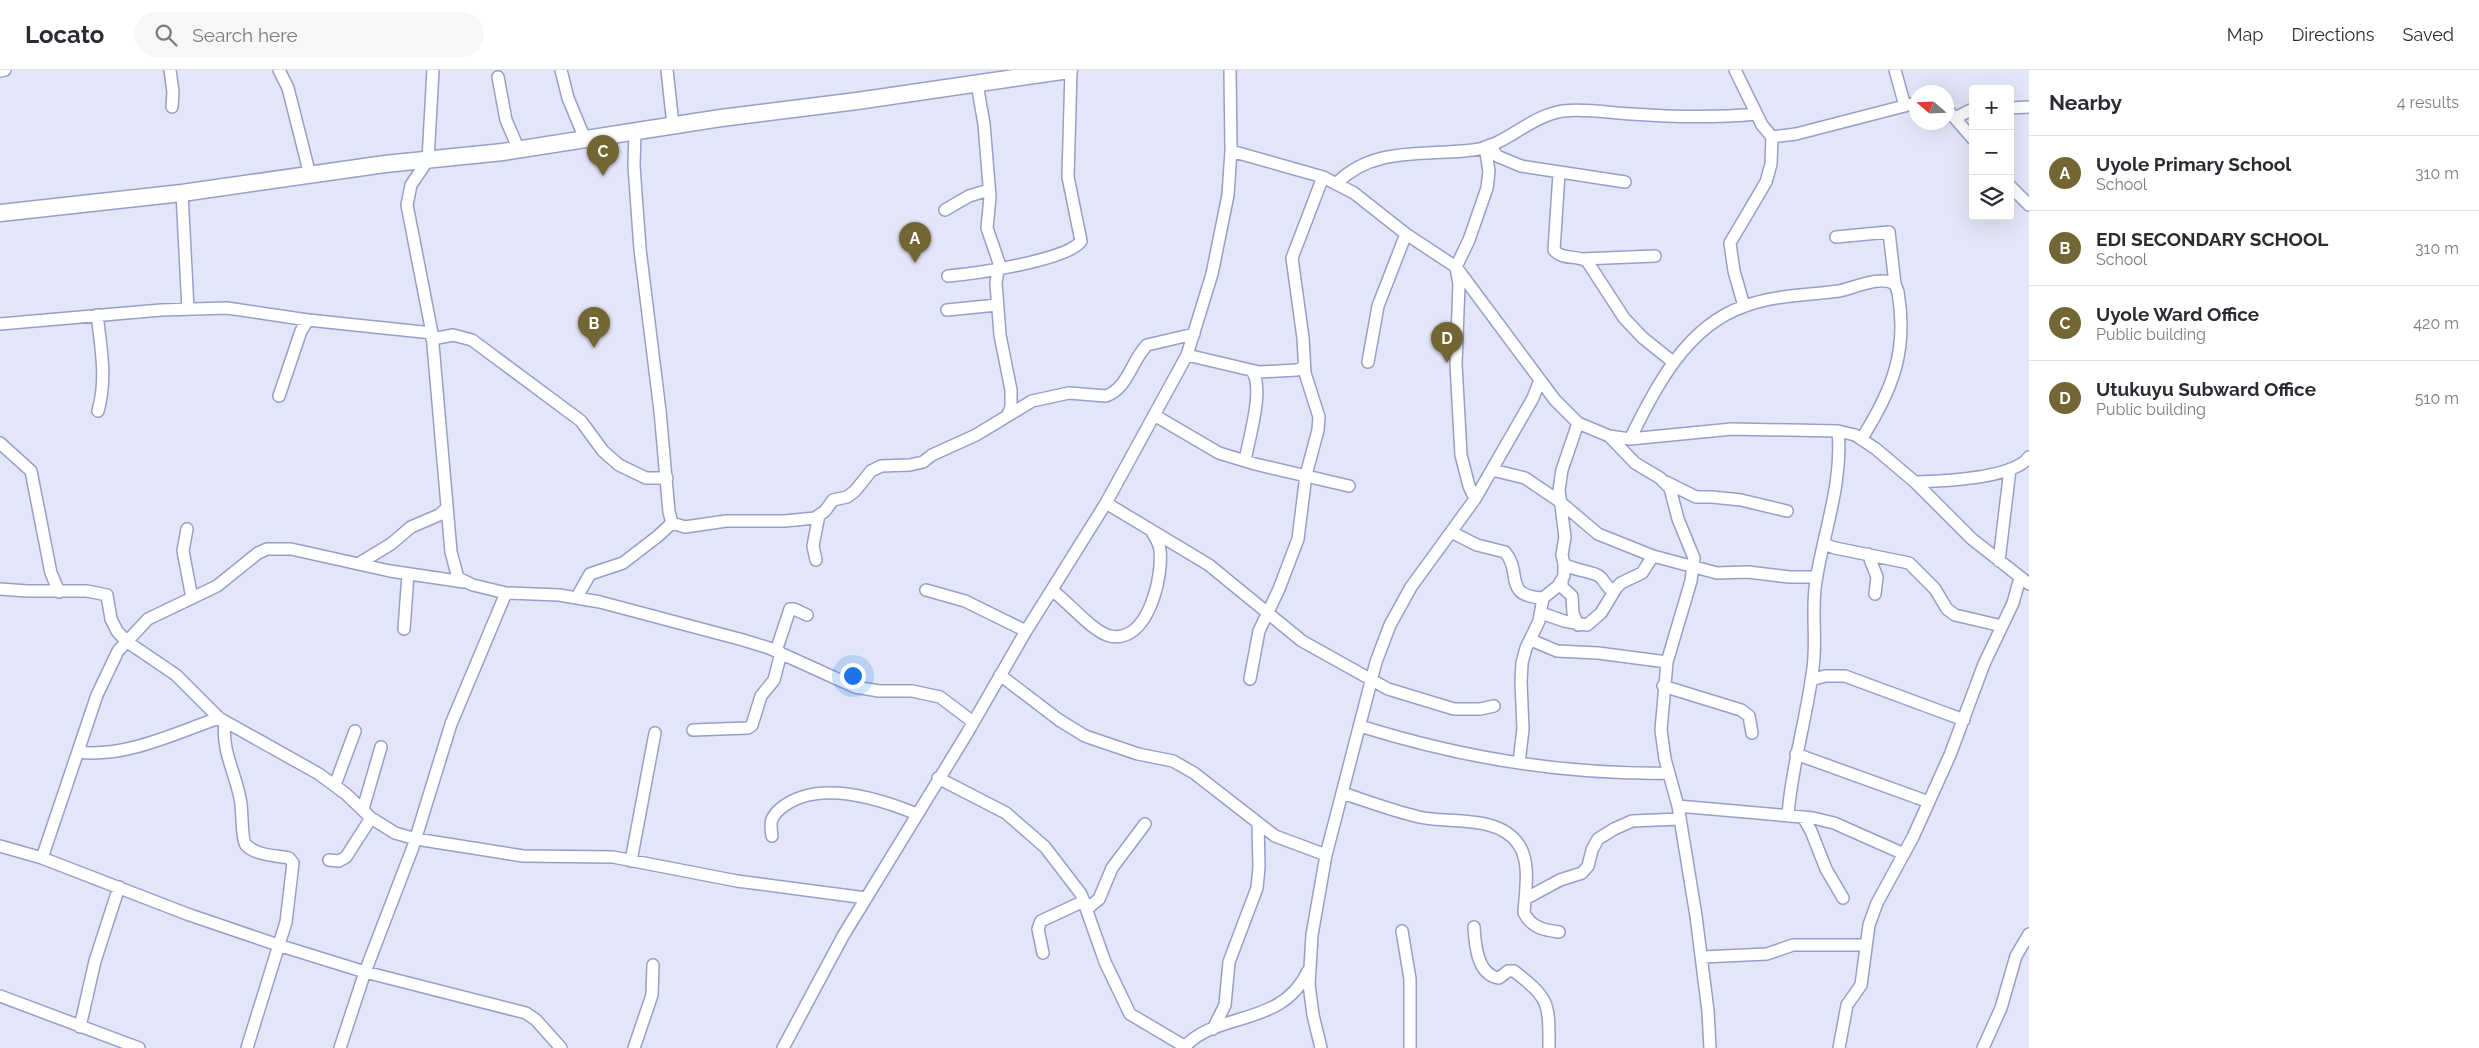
<!DOCTYPE html>
<html lang="en">
<head>
<meta charset="utf-8">
<style>
  :root { --surface:#fff; --page:#f7f7f7; --text:#2b2b33; --muted:#7c7c81; --line:#e1e1e2; --accent:#726734 }
  body { margin:0; font-family:Raleway,sans-serif; background:var(--page); color:var(--text) }
  .controls { position:absolute; right:15px; top:15px; display:grid; overflow:hidden; border-radius:5px; box-shadow:0 5px 20px #0002 }
  .controls button { width:45px; height:45px; display:grid; place-items:center; padding:0; border:0; border-bottom:1px solid var(--line); background:var(--surface); color:var(--text); font:25px sans-serif }
  .compass { position:absolute; left:1909px; top:15px; width:45px; height:45px; border-radius:50%; background:var(--surface); box-shadow:0 5px 20px #0002; rotate:289deg }
  .you { position:absolute; left:852px; top:605px; width:18px; height:18px; margin:-12px; border:4px solid #fff; border-radius:50%; background:#1a73e8; box-shadow:0 0 0 8px #1a73e833 }
  .badge { display:grid; place-items:center; width:32px; height:32px; border-radius:50%; background:var(--accent); color:#fff; font-size:16px; font-weight:700 }
  .pin { position:absolute; translate:-50% -41px; filter:drop-shadow(0 1px 2px #0008) }
  .pin::after { content:''; position:absolute; top:26px; width:18px; height:15px; background:inherit; clip-path:polygon(0 0,100% 0,50% 100%) }
  .list { margin:0; padding:0; list-style:none }
  h2 { display:flex; justify-content:space-between; align-items:center; height:65px; margin:0; padding:0 20px; font-size:21px }
  h2 small { font-size:16px; font-weight:400; color:var(--muted) }
  .list li { display:grid; grid-template-columns:32px 1fr auto; gap:15px; align-items:center; box-sizing:border-box; height:75px; padding:0 20px; border-top:1px solid var(--line) }
  .list b { display:block; font-size:19px; white-space:nowrap }
  .list p { margin:0; font-size:16px; white-space:nowrap; color:var(--muted) }
  .list em { font-size:16px; font-style:normal; color:var(--muted) }
  .icon { flex:none; width:28px; height:28px; fill:none; stroke:currentColor; stroke-width:2; stroke-linecap:round; stroke-linejoin:round }
  .map { position:relative; flex:none; width:2029px; height:978px; overflow:hidden }
  header { display:flex; align-items:center; gap:30px; box-sizing:border-box; height:70px; padding:0 25px; background:var(--surface); border-bottom:1px solid var(--line) }
  header strong { font-size:24px }
  nav { display:flex; gap:28px; margin-inline-start:auto; font-size:18px }
  .search { width:350px; height:45px; background:var(--page); display:flex; align-items:center; gap:12px; box-sizing:border-box; padding:0 18px; border-radius:28px; color:var(--muted); font-size:19px }
  main { display:flex }
  aside { flex:1; background:var(--surface) }
  .map>svg:first-child { display:block }
  .lines { fill:none; stroke-linecap:round; stroke-linejoin:round }
  .minor-casing { stroke:#979fc8; stroke-width:14 }
  .highway-casing { stroke:#979fc8; stroke-width:19 }
  .minor { stroke:#fff; stroke-width:11 }
  .highway { stroke:#fff; stroke-width:16 }
</style>
</head>
<body>
<header>
<strong>Locato</strong>
<div class="search"><svg class="icon" aria-label="search" viewBox="0 0 24 24"><circle cx="10" cy="10" r="6"/><path d="M15 15l6 6"/></svg>Search here</div>
<nav><a>Map</a><a>Directions</a><a>Saved</a></nav>
</header>
<main>
<div class="map">
<svg width="2029" height="978" viewBox="0 0 2029 978">
  <rect width="100%" height="100%" fill="#e2e6f8"/>
  <g class="lines">
    <defs>
      <path id="minor" d="M170,0L173,22L172,37
        M279,0L288,18L310,105
        M433,0L428,90L411,115L407,135L432,263L451,482L458,508L473,515L506,523L559,525L600,532L743,570L769,578L855,617L879,621H912L940,627L973,652
        M561,0L568,28L585,69
        M667,0L673,55
        M1735,0L1762,55L1772,67L1796,64L1916,33
        M1895,0L1905,36
        M0,1L5,0
        M498,7L506,50L519,80
        M977,14L984,54L990,127L987,158L999,193L996,213L1000,265L1011,320V338L1007,346
        M1946,38L1973,69
        M2010,38L2029,37
        M1955,48L1973,39
        M635,61L634,96L640,179L660,341L669,442L672,453L685,457L726,451H785L815,448L825,441L833,430L847,427L855,421L871,401L881,396L910,395L923,392L932,385L976,365L1032,331L1069,323L1106,326C1129,317 1131,291 1147,275L1194,264
        M1490,75L1497,86L1521,96L1625,112
        M1231,81L1323,107L1354,123L1406,164L1456,197L1555,330L1578,353L1609,366L1630,369L1732,359L1838,361L1855,365L1876,379L1915,412L1972,469L2029,514
        M1559,103L1554,180C1562,190 1576,185 1587,191L1624,248L1643,268L1673,292
        M1337,113C1374,76 1425,86 1473,80C1506,76 1529,46 1563,41C1585,38 1609,43 1631,44C1673,47 1714,48 1756,44
        M2010,116L2029,135
        M182,123L188,239
        M945,140L969,126L989,120
        M1836,167L1889,162L1895,214
        M1582,189L1655,186
        M948,206C973,204 1069,190 1081,171L1068,107L1071,0
        M1744,236L1734,201L1730,173L1766,112L1771,94L1772,67
        M947,240L997,235
        M97,245C101,277 107,310 98,341
        M0,254L161,240L227,238L308,250L432,263
        M432,269L453,265L472,270L581,351L603,381L619,395L646,408H667
        M1187,285L1259,302L1297,300L1304,297
        M1368,292L1378,236L1406,164
        M279,326L301,261L308,250
        M1154,345L1219,383L1255,394L1349,416
        M1609,366L1635,393L1660,408L1670,418L1678,449L1694,488L1691,511L1667,592L1661,660L1665,689L1678,736L1696,846L1708,941L1710,978
        M1630,369C1656,317 1686,256 1745,236C1775,225 1808,225 1839,221C1854,218 1881,205 1895,214L1898,222C1908,280 1893,319 1862,368
        M0,373L31,401L51,503L59,522
        M1245,391C1248,371 1265,318 1252,301
        M1492,400L1525,408L1559,431L1598,464L1653,486L1717,503L1748,502L1789,507H1817
        M1666,412L1696,427H1712L1741,430L1787,441
        M1915,412C1942,411 2013,409 2029,387
        M1475,429L1469,416L1461,385L1456,294L1459,214L1456,197L1469,170L1487,118L1489,101L1485,77
        M1106,433L1209,495L1302,571L1388,619L1454,639H1480L1494,636
        M187,459L183,481L192,528
        M1451,462L1477,475L1505,482C1523,503 1502,526 1543,528
        M1824,474L1835,478L1909,493L1935,519L1947,539L1955,545L2002,556
        M1868,484L1877,507L1875,524
        M816,490L813,476L819,445
        M1999,491L2010,399
        M358,494L391,474L411,457L439,445L447,438
        M1564,494C1575,501 1588,500 1599,506C1605,510 1606,518 1613,521L1621,513L1642,503L1653,486
        M1562,511V517L1572,526L1573,543L1578,555
        M0,519L27,521H87L107,525L111,549L117,561L126,571L176,605L219,648L319,704L346,724L371,748L395,763L416,769L523,786L613,787L737,811L866,828
        M926,520L965,531L1026,561
        M1053,521C1068,532 1093,562 1110,566C1148,574 1163,507 1160,480C1159,473 1156,468 1152,462
        M577,527L590,504L623,493L658,466L672,453
        M1541,543L1564,551L1587,555L1601,543L1615,520
        M404,559L408,504
        M1531,570L1557,581L1598,583L1667,592
        M776,581L790,539H794L807,545
        M1000,605L1059,650L1085,666L1138,684L1173,691L1194,703L1275,766L1326,785
        M1250,609L1259,561L1279,519L1298,469L1306,405L1318,360L1319,347L1305,303L1303,268L1292,188L1323,107
        M1811,610L1825,606H1845L1964,650
        M1663,616L1741,640L1749,646L1752,663
        M225,652C221,682 237,705 241,734C242,742 242,771 246,775C257,786 275,785 289,788L293,793L286,852L247,978
        M1360,656C1459,687 1565,705 1669,703
        M693,660L748,658L752,655L761,626L774,610L781,583
        M78,682C126,688 175,663 219,648
        M1796,684L1929,732
        M1519,693L1523,659L1521,612L1522,593L1526,578L1539,551L1543,528L1558,516L1564,506V494L1562,485L1565,467L1559,420L1562,400L1578,353
        M938,708L1006,743L1045,777L1081,824L1105,892L1130,944L1184,976
        M335,715L355,661
        M1342,723C1367,731 1393,741 1419,747C1449,754 1499,744 1519,775C1531,793 1525,823 1524,843C1532,858 1544,860 1559,862
        M1678,736L1813,748L1834,753L1904,784
        M363,739L381,677
        M1788,744C1792,694 1807,647 1813,598C1817,569 1811,539 1816,511C1824,460 1843,413 1838,361
        M1803,747L1811,761L1826,799L1843,828
        M772,766C770,753 770,748 780,739C816,708 878,728 917,744
        M0,776L42,788L187,844L278,875L365,902L526,943L536,950L561,978
        M42,788L97,625L118,581L148,549L217,516L258,483L267,479H291L390,501L464,512
        M329,790L339,791L346,787L371,748
        M631,791L655,663
        M1525,829L1560,810L1582,803L1588,796L1592,780L1598,769L1614,759L1632,751L1680,749
        M1088,838L1099,829L1112,798L1145,754
        M1474,857C1475,874 1477,905 1499,908L1508,901H1514C1550,929 1549,933 1549,978
        M1402,861L1410,909V978
        M1043,883L1038,859L1041,851L1084,831
        M1702,887L1767,884L1793,875H1866
        M0,926L139,978
        M80,957L95,891L119,817
        M1213,959L1225,935L1229,892L1257,818L1259,797L1258,754
        M340,978L365,902L413,777L451,654L506,523
        M634,978L652,925L653,895
        M783,978L843,866L966,665L1026,561L1106,433L1187,285L1212,204L1228,125L1231,81L1230,0
        M1184,978C1214,941 1282,958 1308,901
        M1321,978L1313,945L1309,914L1312,865L1326,785L1376,592L1390,555L1411,517L1475,429L1533,328L1540,310
        M1839,978L1847,935L1861,915L1869,855L1877,833L1913,767L1950,685L1984,594L2013,533L2020,508
        M1983,978L2001,938L2016,886L2029,864"/>
      <path id="highway" d="M0,143L182,123L385,94L503,82L721,48L857,31L1069,0"/>
    </defs>
    <use href="#minor" class="minor-casing"/>
    <use href="#highway" class="highway-casing"/>
    <use href="#minor" class="minor"/>
    <use href="#highway" class="highway"/>
  </g>
</svg>
<div class="controls">
<button>+</button>
<button>−</button>
<button><svg class="icon" aria-label="layers" viewBox="0 0 24 24"><path d="M12 4l9 5-9 5-9-5zM3 14l9 5 9-5"/></svg></button>
</div>
<svg class="compass" viewBox="-18 -18 36 36"><path d="M0-13l5 13h-10z" fill="#e53935"/><path d="M0 13l5-13h-10z" fill="#7c7c81"/></svg>
<div class="you"></div>
<div class="pin badge" style="left:915px;top:193px">A</div>
<div class="pin badge" style="left:594px;top:278px">B</div>
<div class="pin badge" style="left:603px;top:106px">C</div>
<div class="pin badge" style="left:1447px;top:293px">D</div>
</div>
<aside>
<h2>Nearby<small>4 results</small></h2>
<ul class="list">
<li><span class="badge">A</span><div><b>Uyole Primary School</b><p>School</p></div><em>310 m</em></li>
<li><span class="badge">B</span><div><b>EDI SECONDARY SCHOOL</b><p>School</p></div><em>310 m</em></li>
<li><span class="badge">C</span><div><b>Uyole Ward Office</b><p>Public building</p></div><em>420 m</em></li>
<li><span class="badge">D</span><div><b>Utukuyu Subward Office</b><p>Public building</p></div><em>510 m</em></li>
</ul>
</aside>
</main>
</body>
</html>
